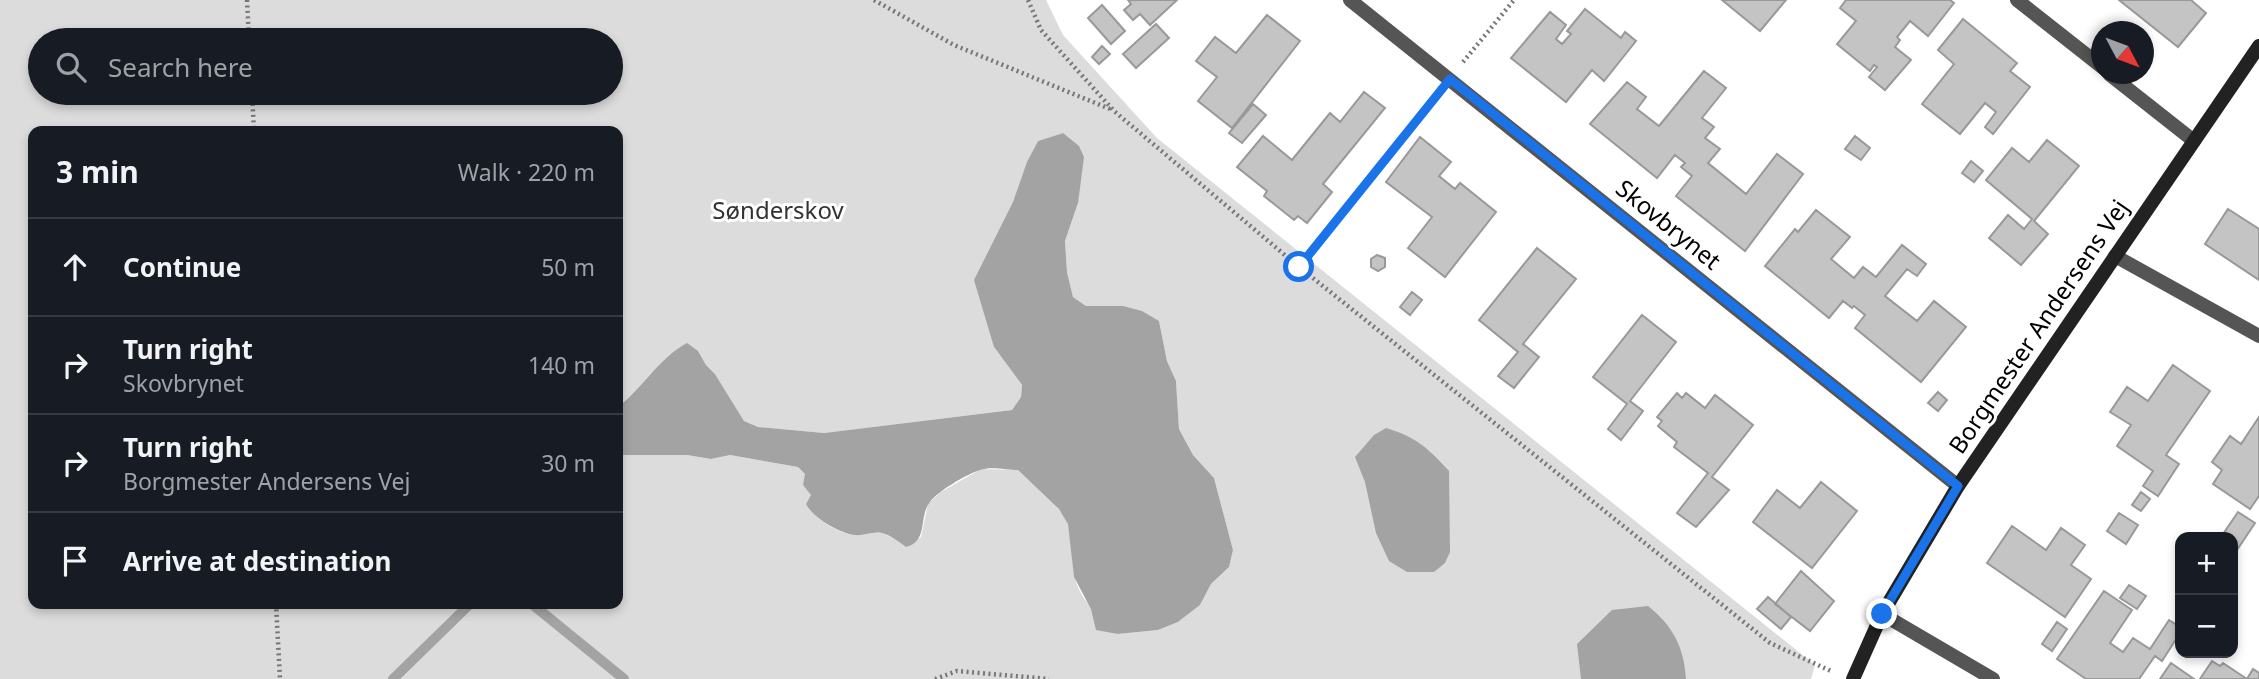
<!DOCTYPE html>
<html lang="en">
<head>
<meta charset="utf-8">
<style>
  :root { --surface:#171b24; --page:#242831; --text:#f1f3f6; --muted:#9ea1a6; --line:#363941 }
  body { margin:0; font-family:"Noto Sans",sans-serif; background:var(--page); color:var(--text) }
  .controls { position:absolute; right:21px; bottom:21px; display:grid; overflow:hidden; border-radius:14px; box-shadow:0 4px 10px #0003 }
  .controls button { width:63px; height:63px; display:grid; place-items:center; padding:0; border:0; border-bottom:2px solid var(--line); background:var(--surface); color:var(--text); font:35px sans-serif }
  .compass { position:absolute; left:2091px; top:21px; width:63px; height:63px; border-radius:50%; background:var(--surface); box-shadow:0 4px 10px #0003; rotate:131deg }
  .stop { position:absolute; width:21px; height:21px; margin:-16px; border:5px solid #1a73e8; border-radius:50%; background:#fff }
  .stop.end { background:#1a73e8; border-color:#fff; box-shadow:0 2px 7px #0008 }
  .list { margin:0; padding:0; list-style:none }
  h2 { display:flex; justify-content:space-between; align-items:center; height:91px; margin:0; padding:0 28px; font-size:30px }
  h2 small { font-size:23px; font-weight:400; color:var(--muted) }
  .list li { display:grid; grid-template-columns:46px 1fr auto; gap:21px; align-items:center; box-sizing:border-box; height:98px; padding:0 28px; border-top:2px solid var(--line) }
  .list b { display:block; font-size:26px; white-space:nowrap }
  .list p { margin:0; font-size:23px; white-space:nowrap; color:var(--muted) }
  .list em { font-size:23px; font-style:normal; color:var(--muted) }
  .icon { flex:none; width:38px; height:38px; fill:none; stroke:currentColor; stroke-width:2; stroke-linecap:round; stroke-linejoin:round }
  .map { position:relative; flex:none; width:2259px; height:679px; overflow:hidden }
  .search { position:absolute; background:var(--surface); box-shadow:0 4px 10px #0003; left:28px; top:28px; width:595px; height:77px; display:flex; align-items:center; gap:18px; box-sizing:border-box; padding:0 24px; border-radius:38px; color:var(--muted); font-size:26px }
  .panel { position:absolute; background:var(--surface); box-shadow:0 4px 10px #0003; left:28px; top:126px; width:595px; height:483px; border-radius:14px }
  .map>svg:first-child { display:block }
  .green { fill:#dcdcdc; fill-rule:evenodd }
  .water { fill:#a3a3a3 }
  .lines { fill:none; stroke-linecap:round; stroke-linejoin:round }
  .stream { stroke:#a3a3a3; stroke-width:10 }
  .building { fill:#c4c4c4; stroke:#999; stroke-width:2 }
  .path { stroke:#777; stroke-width:4.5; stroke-dasharray:2 3.5; stroke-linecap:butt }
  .street { stroke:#555; stroke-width:14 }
  .secondary { stroke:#222; stroke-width:14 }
  .route { stroke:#1a73e8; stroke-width:9 }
  .labels { text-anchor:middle; stroke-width:6; stroke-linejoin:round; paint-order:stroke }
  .park-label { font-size:24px; fill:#333; stroke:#fff }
  .street-label { font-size:24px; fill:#000; stroke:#fff }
</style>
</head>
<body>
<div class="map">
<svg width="2259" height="679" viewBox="0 0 2259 679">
  <rect width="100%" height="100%" fill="#fff"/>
  <path class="green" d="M0,0H1046L1063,35L1157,138L1815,665L1811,679H0ZM40,40H611V93H40ZM33,131H618V407L698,351L706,365L715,374L744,421L758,427L824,433L1012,410L1021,397L1022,385L994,347C1003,278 1004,203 1038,141L1063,133L1078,203L1065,241L1067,272L1073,297L1086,306H1123L1159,321L1167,361L1176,381L1179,429L1193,455L1214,478L1233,550L1229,567L1211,584L1200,605L1178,622L1158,630L1118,634C1100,617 1078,599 1074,574C1071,558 1073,540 1069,525C1063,507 1032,484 1018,470L981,469L941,492L928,504L921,537L906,547C899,542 890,536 882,533C873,531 864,536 855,535C840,535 812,517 806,504L811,496L805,474L798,467L730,455L711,459L687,455H618V604H33Z"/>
  <path class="water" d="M1063,133L1079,146L1084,157L1078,203L1065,241L1067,272L1073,297L1086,306H1123L1142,311L1159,321L1167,361L1176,381L1179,429L1193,455L1214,478L1233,550L1229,567L1211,584L1200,605L1178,622L1158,630L1118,634L1096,630L1091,609L1074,577L1068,524L1059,509L1018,470C1007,470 990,466 980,470C967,474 938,491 930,502C918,517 929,541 906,547C899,542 890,535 882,533C873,531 864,536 855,535C840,534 812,517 806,504L811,495L803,485L805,474L798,467L730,455L711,459L687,455H618V407C643,388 659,358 687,343L698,351L706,365L715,374L744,421L758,427L824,433L1012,410L1021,397L1022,385L994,347L974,280L1013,202L1027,162L1038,141Z
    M1386,428C1416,437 1428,448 1449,471L1450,552L1445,563L1434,572H1407L1389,561L1376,533L1365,482L1355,457L1374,435Z
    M1648,606C1673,626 1684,647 1686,679H1581L1577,644L1612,610Z"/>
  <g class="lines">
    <path class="stream" d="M532,604L624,679
      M393,679L470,604"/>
  </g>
  <path class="building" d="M1128,0H1177L1150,25L1140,14L1133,20L1124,10L1131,4Z
    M1722,0H1786L1760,31Z
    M1846,0H1950L1954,3L1928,36L1910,21L1897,37L1900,40L1895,47L1911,60L1885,90L1869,77L1877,67L1874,65L1870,71L1837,44L1856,21L1840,8Z
    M2119,0H2191L2206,13L2178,47Z
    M1102,5L1125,31L1111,44L1088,18Z
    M1585,9L1621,38L1625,32L1636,41L1604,81L1592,70L1566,102L1511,58L1550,12L1566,25L1556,39L1562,44L1571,34L1567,31Z
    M1267,15L1300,41L1232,128L1198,101L1217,77L1196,61L1215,37L1236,53Z
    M1963,19L2017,63L2010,71L2030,87L1993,134L1985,127L1996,112L1985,103L1960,134L1922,104L1954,64L1938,50Z
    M1156,24L1169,38L1136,68L1123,54Z
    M1102,46L1110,54L1099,64L1092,57Z
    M1704,71L1726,88L1702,118L1714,127L1705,138L1720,149L1708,163L1746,194L1777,154L1803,174L1745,251L1676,196L1692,176L1681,167L1685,163L1675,155L1657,178L1590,124L1627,82L1646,97L1637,109L1659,126Z
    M1364,92L1385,108L1323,184L1332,192L1307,223L1298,216L1294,220L1264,196L1267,191L1237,167L1263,136L1292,160L1330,113L1340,122Z
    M1253,104L1266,115L1242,143L1229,133Z
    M1855,136L1870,148L1861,160L1845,149Z
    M1420,137L1451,162L1439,176L1455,189L1460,183L1496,212L1445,277L1408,248L1432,217L1386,182Z
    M2047,140L2079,166L2034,221L2048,234L2021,265L1989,238L2008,215L2024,229L2032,219L1986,180L2012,148L2029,162Z
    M1971,161L1983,171L1974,182L1962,173Z
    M2228,209L2259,229V280L2205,244Z
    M1816,210L1850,237L1831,259L1854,278L1863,267L1876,277L1902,245L1926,264L1917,276L1907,269L1885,296L1917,321L1934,301L1966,327L1921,382L1855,328L1865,315L1854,306L1852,308L1843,301L1829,318L1765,266L1795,229L1798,232Z
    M1537,248L1576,279L1523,344L1539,357L1514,388L1498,376L1518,352L1479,320Z
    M1377,255L1385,258V267L1378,271L1371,267V259Z
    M1412,292L1422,300L1410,315L1400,307Z
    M1642,315L1676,342L1630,401L1643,411L1621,440L1608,429L1627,404L1593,377Z
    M2173,365L2210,391L2166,455L2179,464L2158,496L2143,486L2153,471L2117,446L2131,425L2110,412L2127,387L2148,401Z
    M1938,392L1947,400L1938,411L1928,403Z
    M1677,393L1682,398L1686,393L1705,408L1715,395L1753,425L1712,477L1729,490L1696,527L1677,513L1708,473L1674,447L1677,442L1658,426L1662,421L1657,417Z
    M2259,417V496L2250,509L2213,484L2222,470L2212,462L2230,436L2241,444Z
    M1821,482L1857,511L1812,568L1753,522L1777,490L1800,508Z
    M2141,492L2150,499L2141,511L2132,505Z
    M2238,512L2255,523L2233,556V537H2221Z
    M2119,513L2138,525L2126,544L2107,531Z
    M2012,526L2046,550L2061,528L2085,545L2071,565L2091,579L2065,617L1987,563Z
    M1801,571L1834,601L1810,631L1775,604Z
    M2129,585L2146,596L2137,609L2120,598Z
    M2104,591L2132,610L2110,643L2123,652L2133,638L2150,649L2169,620L2180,627V633L2162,661L2155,656L2139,679H2086L2057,659Z
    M1768,597L1791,617L1781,629L1757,609Z
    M2057,622L2067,629L2052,651L2042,644Z
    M2212,661L2220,666L2223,663L2247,679L2253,669L2259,673V679H2200Z
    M2171,663L2194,679H2160Z"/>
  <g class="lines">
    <path class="path" d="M247,0L249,40
      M874,0L954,45L1110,109
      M1028,0L1041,30L1114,111L1299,267L1770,643L1833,672
      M1463,62L1514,0
      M252,93L254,131
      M1299,266L1436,96
      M276,604L280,679
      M935,679L957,671L1049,679"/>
    <path class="street" d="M1350,0L1958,486
      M2017,0L2102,67
      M2109,74L2194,141
      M2115,256L2259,336
      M1882,614L1993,679"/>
    <path class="secondary" d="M1853,679L1882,614L1958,486L2259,46"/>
  </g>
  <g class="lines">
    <path class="route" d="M1299,267L1450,79L1958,486L1882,614"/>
  </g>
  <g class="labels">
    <g class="park-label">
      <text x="778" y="219">Sønderskov</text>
    </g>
    <g class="street-label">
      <text transform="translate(1668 225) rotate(39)" y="8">Skovbrynet</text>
      <text transform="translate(2039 327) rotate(-56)" y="8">Borgmester Andersens Vej</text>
    </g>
  </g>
</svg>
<div class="controls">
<button>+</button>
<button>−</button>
</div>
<svg class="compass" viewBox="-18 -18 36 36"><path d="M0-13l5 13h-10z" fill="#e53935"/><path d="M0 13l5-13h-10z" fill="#9ea1a6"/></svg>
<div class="stop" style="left:1299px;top:267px"></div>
<div class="stop end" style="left:1882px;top:614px"></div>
<div class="search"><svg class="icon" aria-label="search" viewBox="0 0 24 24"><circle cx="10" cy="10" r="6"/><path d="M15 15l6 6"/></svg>Search here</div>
<section class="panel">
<h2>3 min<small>Walk · 220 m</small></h2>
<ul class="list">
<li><svg class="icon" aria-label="ahead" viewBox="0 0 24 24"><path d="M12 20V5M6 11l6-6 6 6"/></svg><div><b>Continue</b></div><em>50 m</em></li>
<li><svg class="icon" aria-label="right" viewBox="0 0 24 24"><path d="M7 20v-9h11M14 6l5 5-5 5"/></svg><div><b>Turn right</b><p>Skovbrynet</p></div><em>140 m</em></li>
<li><svg class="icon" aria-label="right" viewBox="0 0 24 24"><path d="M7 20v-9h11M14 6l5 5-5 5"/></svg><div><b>Turn right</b><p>Borgmester Andersens Vej</p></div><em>30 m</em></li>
<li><svg class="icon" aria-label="arrive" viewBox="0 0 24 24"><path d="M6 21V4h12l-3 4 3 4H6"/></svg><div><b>Arrive at destination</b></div></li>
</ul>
</section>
</div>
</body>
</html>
